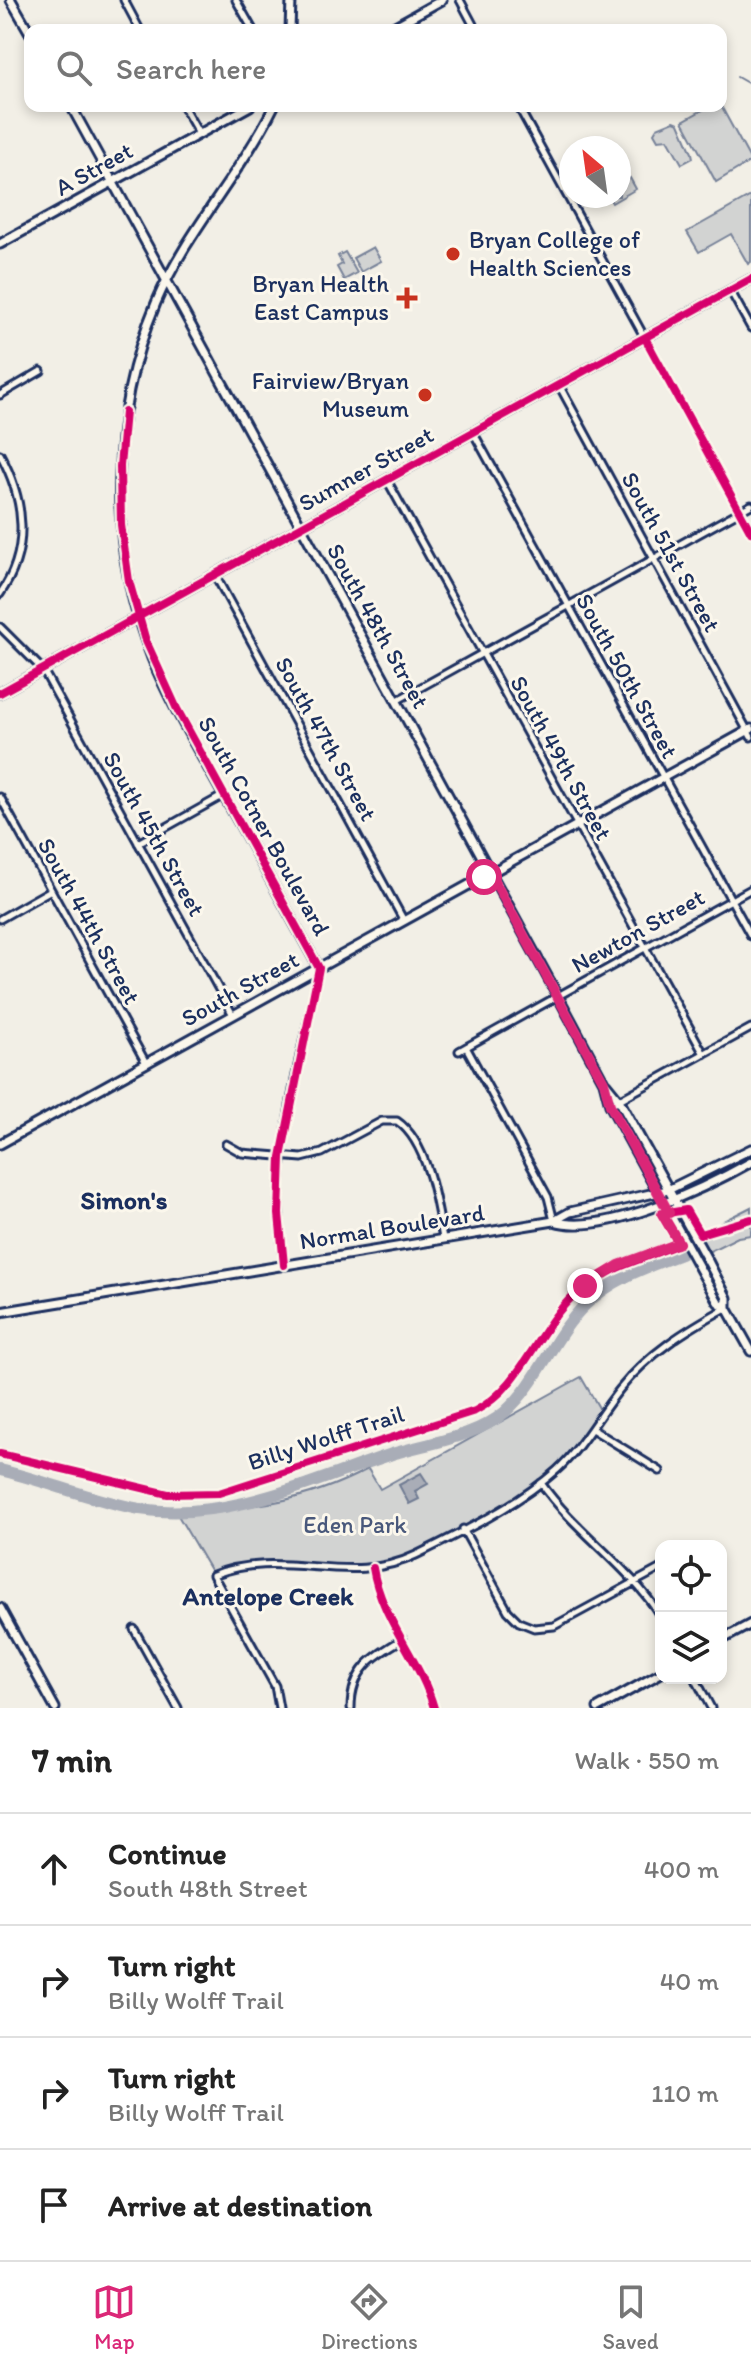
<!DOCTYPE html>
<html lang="en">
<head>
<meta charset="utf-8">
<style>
  :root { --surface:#fff; --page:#f2f2f2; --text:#222; --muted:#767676; --line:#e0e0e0; --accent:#db2777 }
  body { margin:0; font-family:Itim,sans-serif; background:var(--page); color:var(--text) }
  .controls { position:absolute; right:24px; bottom:24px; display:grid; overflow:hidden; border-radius:16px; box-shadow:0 4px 12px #0003 }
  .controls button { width:72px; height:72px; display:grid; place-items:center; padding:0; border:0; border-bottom:2px solid var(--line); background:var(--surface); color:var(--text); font:40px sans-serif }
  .compass { position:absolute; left:559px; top:136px; width:72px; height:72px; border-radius:50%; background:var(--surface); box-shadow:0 4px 12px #0003; rotate:331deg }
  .stop { position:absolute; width:24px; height:24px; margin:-18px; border:6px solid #db2777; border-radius:50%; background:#fff }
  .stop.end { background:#db2777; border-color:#fff; box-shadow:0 2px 8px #0008 }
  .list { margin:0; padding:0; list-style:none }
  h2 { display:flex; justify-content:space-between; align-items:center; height:104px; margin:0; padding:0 32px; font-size:34px }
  h2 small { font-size:26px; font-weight:400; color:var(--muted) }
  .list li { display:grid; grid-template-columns:52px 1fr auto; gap:24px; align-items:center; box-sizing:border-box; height:112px; padding:0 32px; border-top:2px solid var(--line) }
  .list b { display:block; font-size:30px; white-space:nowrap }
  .list p { margin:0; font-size:26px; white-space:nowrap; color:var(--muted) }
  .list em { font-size:26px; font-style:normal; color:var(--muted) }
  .icon { flex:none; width:44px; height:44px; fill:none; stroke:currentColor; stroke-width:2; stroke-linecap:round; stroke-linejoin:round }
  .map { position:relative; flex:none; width:751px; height:1708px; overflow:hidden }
  .search { position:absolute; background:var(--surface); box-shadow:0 4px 12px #0003; left:24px; right:24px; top:24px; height:88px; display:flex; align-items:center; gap:20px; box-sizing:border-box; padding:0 28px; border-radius:16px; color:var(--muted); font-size:30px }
  .sheet { height:552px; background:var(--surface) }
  nav { display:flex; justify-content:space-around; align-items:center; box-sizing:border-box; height:112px; border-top:2px solid var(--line); background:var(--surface); font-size:22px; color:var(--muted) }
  nav a { display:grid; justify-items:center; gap:4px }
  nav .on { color:var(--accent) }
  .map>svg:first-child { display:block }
  .green { fill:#d2d3d2; stroke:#768198; stroke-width:2 }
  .water { fill:#a9adb7; stroke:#707b93; stroke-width:2 }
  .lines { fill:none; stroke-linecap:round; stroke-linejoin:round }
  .stream { stroke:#707b93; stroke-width:2 }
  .river { stroke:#a9adb7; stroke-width:12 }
  .street-casing { stroke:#1b2f5e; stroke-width:11 }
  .secondary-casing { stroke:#1b2f5e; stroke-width:13 }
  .street { stroke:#fbf7ec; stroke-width:5 }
  .secondary { stroke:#fbf7ec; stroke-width:7 }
  .cycleway-casing { stroke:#fbf7ec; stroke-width:13 }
  .cycleway { stroke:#d6006c; stroke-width:8 }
  .route { stroke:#db2777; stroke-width:10 }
  .poi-dot { fill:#c8321e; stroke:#fbf7ec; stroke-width:3 }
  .labels { text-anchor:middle; stroke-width:6; stroke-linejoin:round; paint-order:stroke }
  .street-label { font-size:24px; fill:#1b2f5e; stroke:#fbf7ec }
  .poi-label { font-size:24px; fill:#1b2f5e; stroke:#fbf7ec; text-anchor:end }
  .park-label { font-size:24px; fill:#49587b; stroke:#fbf7ec }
  .neighbourhood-label { font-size:26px; font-weight:bold; fill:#1b2f5e; stroke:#fbf7ec }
</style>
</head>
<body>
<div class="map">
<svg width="751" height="1708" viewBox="0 0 751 1708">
  <rect width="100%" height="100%" fill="#f2efe6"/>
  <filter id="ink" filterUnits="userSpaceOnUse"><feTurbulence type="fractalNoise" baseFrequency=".0125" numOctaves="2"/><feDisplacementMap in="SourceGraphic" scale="16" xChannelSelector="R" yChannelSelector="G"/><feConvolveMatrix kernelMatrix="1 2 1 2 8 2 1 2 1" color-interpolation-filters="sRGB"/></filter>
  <g filter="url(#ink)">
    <path class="green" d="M710,106H721L751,161L716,182L683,121Z
      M674,121L679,123L692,153L693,158L682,164L668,139L658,140L654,133L657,128Z
      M630,178L636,189L612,203L608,196H619V185Z
      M751,196V262L748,264L731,234L699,252L687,232Z
      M373,247L381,261L361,272L353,258Z
      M345,252L357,273L344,280L337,267L342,264L338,256Z
      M751,1207V1235L738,1237L704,1254L694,1236Z
      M581,1377L602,1413C592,1428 582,1445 569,1457C527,1496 422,1565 365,1568C307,1572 274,1554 213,1575L173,1507C243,1512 306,1502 368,1469L380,1489Z"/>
    <path class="water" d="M421,1473L428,1484L415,1491L419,1499L409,1504L399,1485Z"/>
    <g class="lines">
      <path class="stream" d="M737,77L751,85"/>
      <path class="river" d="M0,1470C47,1481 93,1501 140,1509C228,1522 311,1481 392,1454C428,1443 476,1437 505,1412C539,1382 553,1336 585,1305C611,1279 647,1267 681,1254"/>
      <defs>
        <path id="street" d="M124,0L140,30
          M236,0L253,30
          M460,0L476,30
          M183,106L199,134
          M518,106L751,532
          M730,290L751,328
          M559,385L751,737
          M0,395L41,371
          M473,432L751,936
          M0,454C25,500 31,550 0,594
          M387,480L704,1054
          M215,575L404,921
          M0,627L43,670L233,1015
          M396,701L751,505
          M0,797L146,1063
          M138,843L224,795
          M0,919L51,890
          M466,1047L548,1197L554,1221
          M459,1051L751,889
          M610,1105L751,1028
          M226,1144L242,1153L302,1158L322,1153L382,1121H397C428,1142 437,1204 443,1239
          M284,1265C268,1166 299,1066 319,969
          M592,1429L660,1471
          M541,1483C576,1533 629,1565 661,1617
          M463,1529L508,1611L519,1622L534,1628L554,1626L661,1568
          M373,1568C381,1619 420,1659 434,1708
          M134,1629L178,1708
          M695,1678L711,1708
          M279,1708L275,1686L213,1575C284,1547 348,1588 416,1555C463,1532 518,1505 557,1470C583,1446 598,1416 620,1389C649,1353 686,1330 726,1308
          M351,1708C351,1670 373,1656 403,1639"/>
        <path id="secondary" d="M11,0L30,33
          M290,30L291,0
          M388,30L442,0
          M71,106L558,996L604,1082L610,1105L718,1302L727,1308
          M274,106C240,175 186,232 156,303C109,415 107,545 152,658C172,707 200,752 225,798C257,854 287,911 319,968
          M0,244L250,106
          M0,693L751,279
          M606,1084L619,1100L709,1263L727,1298V1308L751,1351
          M0,1144L751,729
          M554,1221C604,1237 707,1187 751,1162
          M0,1312L554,1221L570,1212L668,1190L751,1149
          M0,1608L55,1708
          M721,1640L751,1624
          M598,1708L661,1673"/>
      </defs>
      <use href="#street" class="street-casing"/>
      <use href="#secondary" class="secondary-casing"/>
      <use href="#street" class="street"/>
      <use href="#secondary" class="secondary"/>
      <defs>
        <path id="cycleway" d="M645,338L751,532
          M125,412L120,466L121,525L129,581L146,641L177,709L319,968L281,1157L279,1214L284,1265
          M0,693L751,279
          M0,1454L168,1494L219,1493L475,1411C523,1386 536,1330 574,1295C604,1267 643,1260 679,1243L662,1214L686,1210L700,1234L751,1219
          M373,1568C381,1619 420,1659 434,1708"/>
      </defs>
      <use href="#cycleway" class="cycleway-casing"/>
      <use href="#cycleway" class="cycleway"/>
    </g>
  </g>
  <g class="lines" filter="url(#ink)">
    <path class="route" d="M484,877L490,873L604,1082L610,1105L669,1213L662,1214L679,1243L619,1265L585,1286"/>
  </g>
  <g class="poi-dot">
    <circle cx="453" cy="254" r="8"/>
    <path d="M403 286h8v8h8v8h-8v8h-8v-8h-8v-8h8z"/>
    <circle cx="425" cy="395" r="8"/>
  </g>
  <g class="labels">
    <g class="street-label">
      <text transform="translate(94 169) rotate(-29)" y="8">A Street</text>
      <text transform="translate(366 469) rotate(-29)" y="8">Sumner Street</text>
      <text transform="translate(671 552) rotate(61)" y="8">South 51st Street</text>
      <text transform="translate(378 626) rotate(61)" y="8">South 48th Street</text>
      <text transform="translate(627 676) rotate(61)" y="8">South 50th Street</text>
      <text transform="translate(326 739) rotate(61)" y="8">South 47th Street</text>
      <text transform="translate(561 758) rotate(61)" y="8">South 49th Street</text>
      <text transform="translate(264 826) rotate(61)" y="8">South Cotner Boulevard</text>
      <text transform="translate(154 834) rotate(61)" y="8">South 45th Street</text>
      <text transform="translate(89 921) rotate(61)" y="8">South 44th Street</text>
      <text transform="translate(638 931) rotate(-29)" y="8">Newton Street</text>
      <text transform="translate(240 989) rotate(-29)" y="8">South Street</text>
      <text transform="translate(392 1227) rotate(-9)" y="8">Normal Boulevard</text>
      <text transform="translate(326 1438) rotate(-18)" y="8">Billy Wolff Trail</text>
    </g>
    <g class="poi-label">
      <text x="469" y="248" text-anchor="start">Bryan College of<tspan x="469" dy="28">Health Sciences</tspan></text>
      <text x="389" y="292">Bryan Health<tspan x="389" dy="28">East Campus</tspan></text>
      <text x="409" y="389">Fairview/Bryan<tspan x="409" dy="28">Museum</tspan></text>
    </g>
    <g class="park-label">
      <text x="355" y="1533">Eden Park</text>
    </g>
    <g class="neighbourhood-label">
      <text x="124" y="1209">Simon's</text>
      <text x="268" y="1605">Antelope Creek</text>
    </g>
  </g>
</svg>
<div class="controls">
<button><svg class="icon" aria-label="locate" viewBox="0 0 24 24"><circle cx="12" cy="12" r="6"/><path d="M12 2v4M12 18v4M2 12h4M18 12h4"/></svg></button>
<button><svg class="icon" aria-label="layers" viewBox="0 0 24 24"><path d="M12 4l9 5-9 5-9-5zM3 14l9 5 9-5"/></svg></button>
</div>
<svg class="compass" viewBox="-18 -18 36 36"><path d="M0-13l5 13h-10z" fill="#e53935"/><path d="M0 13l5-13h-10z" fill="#767676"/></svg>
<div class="stop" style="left:484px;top:877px"></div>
<div class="stop end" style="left:585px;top:1286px"></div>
<div class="search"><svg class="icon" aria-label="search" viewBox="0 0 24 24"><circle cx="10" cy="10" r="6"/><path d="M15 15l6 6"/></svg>Search here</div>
</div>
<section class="sheet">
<h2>7 min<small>Walk · 550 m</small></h2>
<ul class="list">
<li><svg class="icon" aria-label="ahead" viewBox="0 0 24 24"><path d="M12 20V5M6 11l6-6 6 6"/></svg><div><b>Continue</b><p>South 48th Street</p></div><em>400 m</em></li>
<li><svg class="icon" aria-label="right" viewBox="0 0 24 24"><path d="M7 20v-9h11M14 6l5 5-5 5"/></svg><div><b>Turn right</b><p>Billy Wolff Trail</p></div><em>40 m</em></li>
<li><svg class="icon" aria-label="right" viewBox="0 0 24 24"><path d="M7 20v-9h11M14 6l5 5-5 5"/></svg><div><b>Turn right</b><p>Billy Wolff Trail</p></div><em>110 m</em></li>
<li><svg class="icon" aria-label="arrive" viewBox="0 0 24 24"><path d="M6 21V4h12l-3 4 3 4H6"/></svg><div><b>Arrive at destination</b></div></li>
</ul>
</section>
<nav>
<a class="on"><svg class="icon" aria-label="map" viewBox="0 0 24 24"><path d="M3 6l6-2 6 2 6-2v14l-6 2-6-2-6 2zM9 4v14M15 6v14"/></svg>Map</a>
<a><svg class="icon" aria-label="directions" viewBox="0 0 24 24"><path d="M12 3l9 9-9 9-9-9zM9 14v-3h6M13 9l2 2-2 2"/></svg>Directions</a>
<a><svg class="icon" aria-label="saved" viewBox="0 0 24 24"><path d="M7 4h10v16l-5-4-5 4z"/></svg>Saved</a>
</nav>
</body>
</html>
